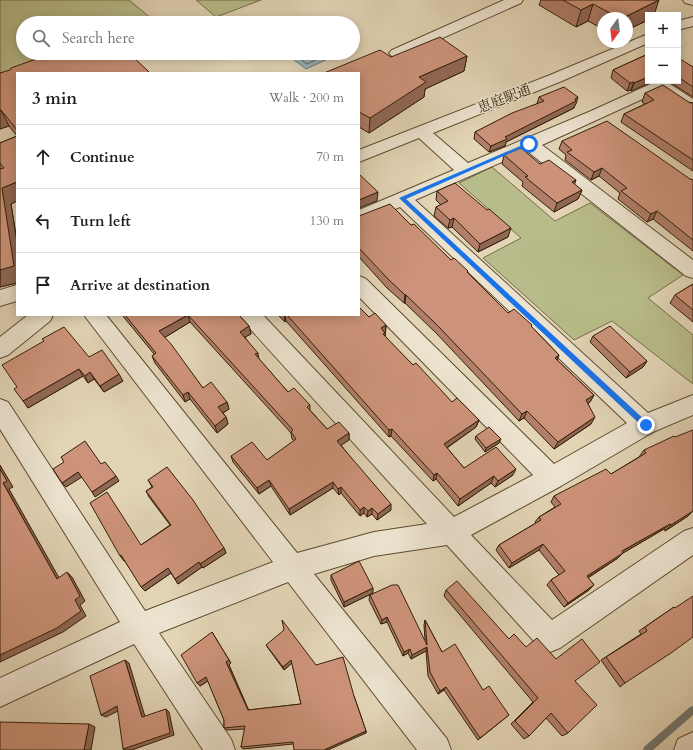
<!DOCTYPE html>
<html lang="en">
<head>
<meta charset="utf-8">
<style>
  :root { --surface:#fff; --page:#f2f2f2; --text:#202124; --muted:#757577; --line:#e0e0e0 }
  body { margin:0; font-family:Cardo,"Noto Serif JP",serif; background:var(--page); color:var(--text) }
  .controls { position:absolute; right:12px; top:12px; display:grid; overflow:hidden; border-radius:0px; box-shadow:0 2px 10px #0003 }
  .controls button { width:36px; height:36px; display:grid; place-items:center; padding:0; border:0; border-bottom:1px solid var(--line); background:var(--surface); color:var(--text); font:20px sans-serif }
  .compass { position:absolute; left:597px; top:12px; width:36px; height:36px; border-radius:50%; background:var(--surface); box-shadow:0 2px 10px #0003; rotate:194deg }
  .stop { position:absolute; width:12px; height:12px; margin:-9px; border:3px solid #1a73e8; border-radius:50%; background:#fff }
  .stop.end { background:#1a73e8; border-color:#fff; box-shadow:0 1px 4px #0008 }
  .list { margin:0; padding:0; list-style:none }
  h2 { display:flex; justify-content:space-between; align-items:center; height:52px; margin:0; padding:0 16px; font-size:17px }
  h2 small { font-size:13px; font-weight:400; color:var(--muted) }
  .list li { display:grid; grid-template-columns:26px 1fr auto; gap:12px; align-items:center; box-sizing:border-box; height:64px; padding:0 16px; border-top:1px solid var(--line) }
  .list b { display:block; font-size:15px; white-space:nowrap }
  .list em { font-size:13px; font-style:normal; color:var(--muted) }
  .icon { flex:none; width:22px; height:22px; fill:none; stroke:currentColor; stroke-width:2; stroke-linecap:round; stroke-linejoin:round }
  .map { position:relative; flex:none; width:693px; height:750px; overflow:hidden }
  .search { position:absolute; background:var(--surface); box-shadow:0 2px 10px #0003; left:16px; top:16px; width:344px; height:44px; display:flex; align-items:center; gap:10px; box-sizing:border-box; padding:0 14px; border-radius:22px; color:var(--muted); font-size:15px }
  .panel { position:absolute; background:var(--surface); box-shadow:0 2px 10px #0003; left:16px; top:72px; width:344px; height:244px; border-radius:0px }
  .map>svg:first-child { display:block }
  .green { fill:#b8bc8a; stroke:#756e48 }
  .water { fill:#9ab5b9; stroke:#707972 }
  .lines { fill:none; stroke-linecap:round; stroke-linejoin:round }
  .shore { stroke:#666a60; stroke-width:1 }
  .stream { fill:#707972; fill-rule:evenodd }
  .minor-casing { stroke:#5e4c32; stroke-width:2 }
  .minor { fill:#ece3cf; fill-rule:evenodd }
  .wall { fill:#b07e69; stroke:#321f07 }
  .shaded-wall { fill:#906755; stroke:#321f07 }
  .building { fill:#cd937a; stroke:#321f07 }
  .route { fill:#1a73e8 }
  .labels { text-anchor:middle; stroke-width:3; stroke-linejoin:round; paint-order:stroke }
  .far-street-label { font-size:14px; fill:#321f07; stroke:#ece3cf }
</style>
</head>
<body>
<div class="map">
<svg width="693" height="750" viewBox="0 0 693 750">
  <rect width="100%" height="100%" fill="#e2d4b5"/>
  <filter id="stains"><feTurbulence type="fractalNoise" baseFrequency=".005" numOctaves="4"/><feColorMatrix values="0 0 0 0 .2 0 0 0 0 .09 0 0 0 0 .02 0 0 0 .5 -.17"/></filter>
  <radialGradient id="worn" r=".72"><stop offset=".6" stop-color="#630" stop-opacity="0"/><stop offset="1" stop-color="#630" stop-opacity=".3"/></radialGradient>
  <path class="green" d="M0,0H129L152,19L146,23H23V53H65L0,77Z
    M196,0H261L216,17Z
    M492,167L555,221L590,203L683,275L648,298L693,335V384L612,321L574,340L483,258L521,238L459,183Z"/>
  <path class="water" d="M285,53H341L306,69Z"/>
  <g class="lines">
    <path class="shore" d="M292,53L307,64L331,53"/>
    <path class="stream" d="M693,706V715L653,750H643L644,747L690,707Z"/>
    <defs>
      <path id="minor" d="M504,0H523L521,3L402,56L397,58L392,56L389,53L392,50Z
        M683,0H693V5L685,3Z
        M693,17V26L678,30V21Z
        M648,34V43L562,81L433,133L468,163L591,111L655,82H667L693,99V111L687,110L660,91L542,145L693,260V278L686,276L527,151L415,200L648,413L693,395V415L653,432L561,486L471,535L552,620L684,531L693,528V555L560,648L550,652L540,648L447,545L374,556L314,574L447,739L451,750H417L288,582L159,633L231,739L235,750H203L134,644L0,707V678L120,622L0,429V399L8,402L145,611L273,562L84,315H106L297,553L374,532L427,524L243,321L240,315H263L454,517L533,475L359,297V276L366,279L554,464L627,423L400,207L359,224V210L454,170L419,138L359,162V150L550,75Z
        M17,285V301L0,306V290Z
        M28,315H53L50,321L8,355L0,358V337Z
        M693,732V750H674L678,739Z"/>
    </defs>
    <use href="#minor" class="minor-casing"/>
    <use href="#minor" class="minor"/>
  </g>
  <path class="wall" d="M541,0H658L648,15V20L627,30V18H603V29L588,21L576,27L539,5Z
    M648,54L631,91V90L627,91L611,78L613,70Z
    M467,56L464,71L425,89L424,97L369,133L359,127V73L391,57Z
    M121,59L150,73H17V201L11,204L17,242V283L0,287V169H1L0,168V143L17,136L9,126L0,129V73Z
    M678,60L693,67V97L668,81H678Z
    M645,93L693,103V171L621,122L624,114L645,104L642,102Z
    M539,97L576,104L575,105L574,108L506,142L505,146L489,152L474,139L475,132L537,104Z
    M562,141L693,180V251L653,219L647,222L618,199L620,193L599,176L591,180L565,160L566,155L559,149Z
    M504,155L540,164L574,185L582,190L578,199L554,212L522,186L523,182L502,164Z
    M437,191L508,237L478,252L452,227L448,228L434,216L436,207L441,205L436,200Z
    M359,216L411,225L451,260L468,273L508,313L532,327L559,355L557,360L594,395L590,402L588,404L591,424L554,449L524,418L519,421L437,334L405,303H404L387,288L359,257Z
    M693,284V322L670,303L675,295Z
    M122,315H239L249,326L251,334L245,337L259,359L288,392L310,405V410L327,429L349,433V440L341,445L391,510L377,520L372,514L367,517L364,513L360,516L341,493L339,495L333,488L290,515L271,486L259,494L233,462L231,456L267,460L294,441L292,439L291,433L190,322L164,338L203,388L227,402L229,409L223,413L226,417L228,424L217,433L190,399L185,402L155,363L152,356L154,354Z
    M278,315H359L369,317L386,325L385,337L413,365L452,402L479,420L476,427L447,448L464,468L513,475L495,487L491,483L458,506L436,479L433,481L391,436L389,437L286,321L285,322Z
    M593,336L647,361L643,367L626,378L590,342Z
    M42,339L89,357L123,381L104,392L94,379L88,383L83,376L28,408L17,387L44,341Z
    M476,436L499,443L485,452L475,439Z
    M644,450L688,516L665,531L664,529L623,553L618,558L588,578L594,585L589,590L564,607L547,585L551,580L559,575L539,550L509,568L496,550L499,545L536,523L535,522L539,517L555,507L551,502L554,496L611,474L639,457Z
    M148,480L224,548L226,553L203,568L202,567L178,584L171,573L145,591L124,560V561L120,556L141,545L170,525L149,497L146,491L152,487Z
    M331,575L373,593L344,607L331,580Z
    M446,590L509,639L526,647L575,681L568,733L562,736L546,718L529,736L524,739L511,724L533,702L444,596Z
    M370,595L425,640L424,625L425,620L442,652L509,715L478,740L444,690L438,694L428,676L426,651L411,659L408,653L403,656L387,622L381,624L369,600Z
    M674,607L625,683L620,687L601,660L641,634L639,631Z
    M266,645L316,665L354,696L366,731V733L293,744L243,749L241,747L245,729L227,730L224,728V720L208,681L200,686L231,663L229,665L248,710L301,704L292,663L284,670L268,648Z"/>
  <path class="shaded-wall" d="M659,0L654,15H648V20L627,30V18H623Z
    M593,4L588,21L576,27L581,10Z
    M467,56L464,71L425,89L424,97L369,133L370,118L419,77Z
    M648,77V81H654L631,91L634,83Z
    M634,82L631,90L627,91L630,83Z
    M578,97L576,104L575,105L574,108L506,142L505,146L489,152L491,146L505,137Z
    M0,110H1L9,126L0,129Z
    M602,168L599,176L591,180L594,172Z
    M576,180L573,189L572,182Z
    M17,182V201L11,204L17,242V283L0,287L2,188Z
    M582,190L578,199L554,212L557,203Z
    M378,192L377,201L359,208V200Z
    M657,211L653,219L647,222L651,214Z
    M454,218L452,227L448,228L450,220Z
    M511,228L508,237L478,252L480,244Z
    M405,295H406L405,303H404Z
    M188,315L190,322L162,339L159,331Z
    M284,315H285L286,321L285,322Z
    M386,325L385,340L381,328Z
    M249,326L251,334L241,339L240,332Z
    M258,353L259,360L255,354Z
    M559,355L556,363L555,358Z
    M647,361L643,367L626,378L630,372Z
    M79,369L83,376L28,408L23,401Z
    M90,372L94,379L88,383L85,376Z
    M119,374L123,381L104,392L100,386Z
    M188,392L190,399L185,402L183,395Z
    M594,395L590,402L582,407L586,400Z
    M227,402L229,409L221,414L218,407Z
    M527,411L524,418L519,421L522,414Z
    M226,417L228,424L217,433L215,426Z
    M595,417L591,424L554,449L558,442Z
    M479,420L476,427L442,451L444,444Z
    M392,429L391,436L389,437V430Z
    M349,433V440L337,448V441Z
    M501,439L499,443L485,452L486,448Z
    M0,465L13,487L9,489L62,583L57,579L3,483L0,469Z
    M516,469L513,475L495,487L498,481Z
    M78,472L82,477L66,487L62,483Z
    M437,473L436,479L433,481L434,475Z
    M116,476L119,481L95,497L92,492Z
    M494,476L491,483L458,506L460,499Z
    M269,480L271,486L259,494L257,488Z
    M333,482V488L290,515L289,509Z
    M341,487V493L339,495L338,489Z
    M391,504V510L377,520L378,514Z
    M364,507V513L360,516V510Z
    M372,508V514L367,517L368,511Z
    M693,511L688,516L665,531L671,525Z
    M670,524L664,529L623,553L618,558L582,581L587,576L622,551Z
    M543,544L539,550L509,568L512,563Z
    M224,548L226,553L203,568L200,564Z
    M199,562L202,567L178,584L175,579Z
    M168,568L171,573L145,591L141,587Z
    M67,572L72,577L85,601L80,605L86,616L63,632L0,662V655L75,600Z
    M594,585L589,590L564,607L568,603Z
    M373,588V593L344,607V602Z
    M387,617V622L381,624L382,620Z
    M212,632L231,663L229,665L250,713L248,710Z
    M427,647L426,651L411,659L412,655Z
    M410,649L408,653L403,656L404,652Z
    M125,660L129,663L146,720L142,717Z
    M291,660L292,663L284,670L283,667Z
    M206,677L209,680L200,686L197,683Z
    M446,687L444,690L438,694L440,691Z
    M117,706L122,709L106,717L101,715Z
    M166,709L169,712L174,735L132,750H125L123,749Z
    M89,724L95,727L91,750H84Z
    M366,731V733L328,750H324Z"/>
  <path class="building" d="M563,0H659L623,18H619L593,4L581,10Z
    M440,37L467,56L419,77L426,82L370,118L359,112V73H324L380,50L391,57Z
    M58,53H116L121,59L131,55L150,73H17V130L1,110H0V73L10,70L11,68L39,58H44Z
    M648,54V77L634,83V82L630,83L613,70Z
    M680,59L693,67V87L678,77V60Z
    M663,85L690,103H693V160L624,114L654,100L645,93Z
    M564,87L578,97L575,99L576,101L505,137L507,139L491,146L475,132L512,113L544,101L539,97Z
    M607,121L690,179L693,180V240L657,211L651,214L621,191L627,188L602,168L594,172L567,152L572,150L562,141Z
    M17,136V182L2,188L14,266L0,270V169L4,168L0,163V143Z
    M521,148L540,164L549,160L576,180L572,182L582,190L557,203L525,177L528,176L504,155Z
    M359,174L378,192L359,200Z
    M455,183L487,210L489,209L511,228L480,244L454,218L450,220L436,207L448,201L437,191Z
    M390,204L411,225L414,224L451,260L454,258L468,271L467,272L508,313L514,309L532,325L531,326L559,355L555,358L594,395L586,400L595,417L558,442L527,411L522,414L438,326L406,295H405L388,279L359,248V216Z
    M693,284V310L675,295Z
    M359,307L369,317L375,313L386,325L381,328L385,333L383,334L413,365L416,363L452,402L457,398L479,420L444,444L464,468L496,447L516,469L498,481L494,476L460,499L437,473L434,475L392,429L389,430L287,315H359Z
    M125,315H188L159,331L171,344L203,388L211,382L227,402L218,407L226,417L215,426L188,392L183,395L152,356L156,353Z
    M188,315H239L249,326L240,332L258,353L255,354L288,392L294,388L310,405L307,407L327,429L339,422L349,433L337,441L391,504L378,514L372,508L368,511L364,507L360,510L341,487L338,489L333,482L289,509L269,480L257,488L231,456L252,442L267,460L296,439L291,432L293,430Z
    M610,326L647,361L630,372L593,336Z
    M64,327L89,357L102,350L119,374L100,386L90,372L85,376L79,369L23,401L14,389L17,387L2,365L44,341L42,339Z
    M489,427L501,439L486,448L476,436Z
    M693,430V511L671,525L670,524L622,551L623,553L587,576L594,585L568,603L551,580L565,571L543,544L512,563L499,545L541,520L539,517L561,504L554,496L606,469L611,474L646,453L644,450L674,436L675,437Z
    M85,441L101,464L105,462L116,476L92,492L78,472L62,483L53,469L64,462L61,457Z
    M167,467L193,500L224,548L200,564L199,562L175,579L168,568L141,587L121,555L120,556L90,503L107,492L141,545L171,525L146,491L153,487L148,480Z
    M0,469L7,481L3,483L57,579L67,572L80,596L75,600L81,611L57,628L0,655Z
    M359,561L373,588L344,602L331,575Z
    M457,581L509,639L514,634L526,647L537,638L556,659L582,639L600,662L575,681L597,705L568,733L551,713L529,736L515,721L538,698L446,590Z
    M392,585H398L427,645L425,620L442,652L455,644L483,690L489,686L509,715L480,738L446,687L440,691L430,672L427,647L412,655L410,649L404,652L387,617L382,620L370,595Z
    M693,596V637L671,653L625,683L606,657L647,631L645,627L674,607L675,608Z
    M282,620L316,665L343,657L354,696L366,731L324,750H294L293,742L241,747L245,726L224,728V720L206,677L197,683L181,655L212,632L229,660L226,662L248,710L301,704L291,660L283,667L266,645L284,630Z
    M125,660L142,717L166,709L170,733L123,749L117,706L101,715L90,676Z
    M0,722L89,724L84,750H0Z"/>
  <path class="route" d="M527,143L531,144L406,199L648,423V427H643L399,198Z"/>
  <g class="labels">
    <g class="far-street-label">
      <text transform="translate(504 98) rotate(-21)" y="5">恵庭駅通</text>
    </g>
  </g>
  <rect width="100%" height="100%" filter="url(#stains)"/>
  <rect width="100%" height="100%" fill="url(#worn)"/>
</svg>
<div class="controls">
<button>+</button>
<button>−</button>
</div>
<svg class="compass" viewBox="-18 -18 36 36"><path d="M0-13l5 13h-10z" fill="#e53935"/><path d="M0 13l5-13h-10z" fill="#757577"/></svg>
<div class="stop" style="left:529px;top:144px"></div>
<div class="stop end" style="left:646px;top:425px"></div>
<div class="search"><svg class="icon" aria-label="search" viewBox="0 0 24 24"><circle cx="10" cy="10" r="6"/><path d="M15 15l6 6"/></svg>Search here</div>
<section class="panel">
<h2>3 min<small>Walk · 200 m</small></h2>
<ul class="list">
<li><svg class="icon" aria-label="ahead" viewBox="0 0 24 24"><path d="M12 20V5M6 11l6-6 6 6"/></svg><div><b>Continue</b></div><em>70 m</em></li>
<li><svg class="icon" aria-label="left" viewBox="0 0 24 24"><path d="M17 20v-9H6M10 6l-5 5 5 5"/></svg><div><b>Turn left</b></div><em>130 m</em></li>
<li><svg class="icon" aria-label="arrive" viewBox="0 0 24 24"><path d="M6 21V4h12l-3 4 3 4H6"/></svg><div><b>Arrive at destination</b></div></li>
</ul>
</section>
</div>
</body>
</html>
